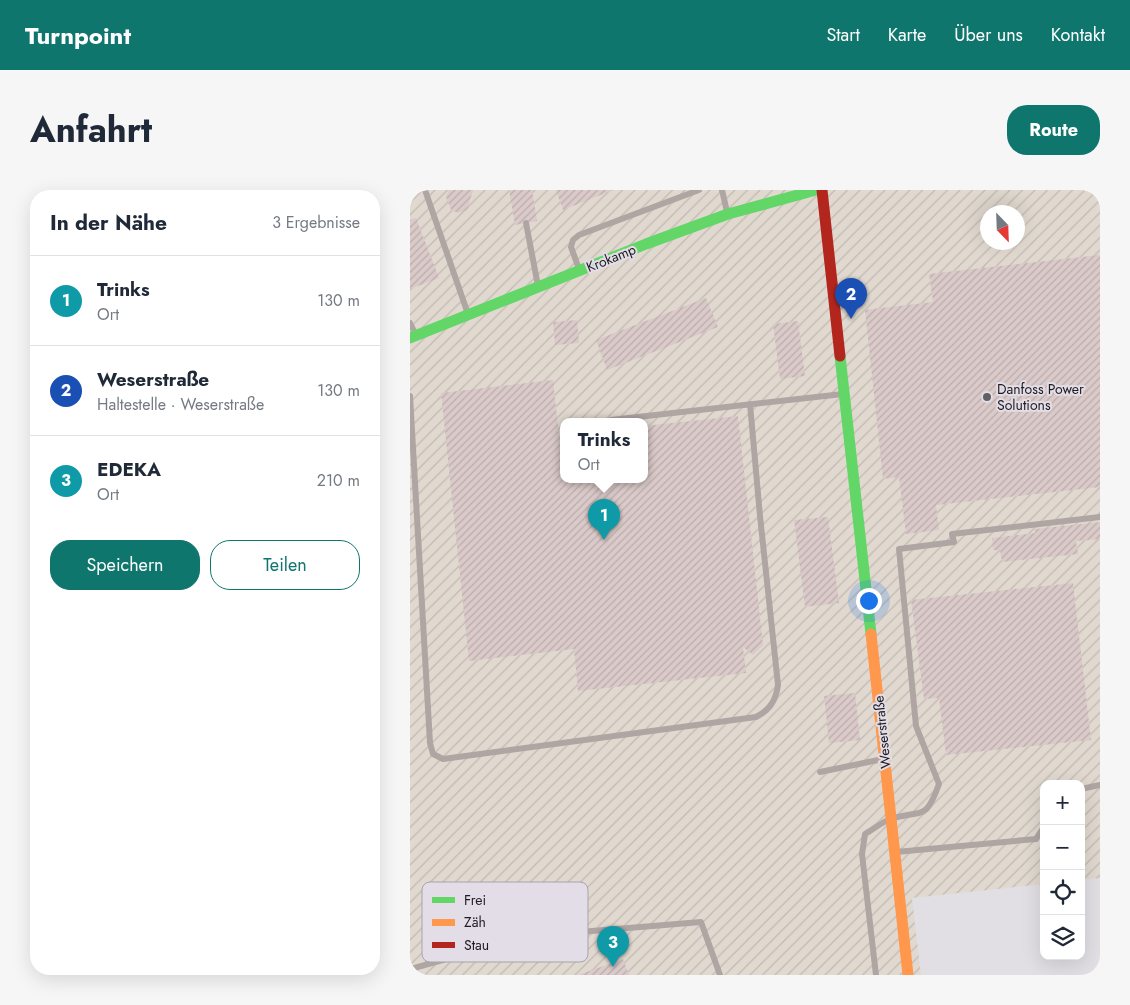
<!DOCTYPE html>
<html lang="de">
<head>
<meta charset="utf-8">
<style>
  :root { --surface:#fff; --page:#f6f6f7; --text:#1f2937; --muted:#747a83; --line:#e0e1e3; --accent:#0f766e }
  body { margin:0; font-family:Jost,sans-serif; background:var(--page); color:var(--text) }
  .controls { position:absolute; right:15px; bottom:15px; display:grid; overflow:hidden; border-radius:10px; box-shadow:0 5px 20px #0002 }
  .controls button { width:45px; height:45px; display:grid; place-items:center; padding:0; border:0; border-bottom:1px solid var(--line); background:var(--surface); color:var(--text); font:25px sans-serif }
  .compass { position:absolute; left:570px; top:15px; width:45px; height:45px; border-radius:50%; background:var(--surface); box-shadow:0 5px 20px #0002; rotate:157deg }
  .you { position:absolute; left:458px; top:410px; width:18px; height:18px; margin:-12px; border:4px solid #fff; border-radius:50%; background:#1a73e8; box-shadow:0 0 0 8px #1a73e833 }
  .badge { display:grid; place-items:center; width:32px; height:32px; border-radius:50%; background:var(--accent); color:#fff; font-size:16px; font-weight:700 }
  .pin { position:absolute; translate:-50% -41px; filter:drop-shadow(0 1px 2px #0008) }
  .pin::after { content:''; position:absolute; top:26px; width:18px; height:15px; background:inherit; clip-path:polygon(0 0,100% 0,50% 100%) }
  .popup { position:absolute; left:150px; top:228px; width:88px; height:65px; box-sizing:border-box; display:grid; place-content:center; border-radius:10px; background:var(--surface); filter:drop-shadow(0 1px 4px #0005); font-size:16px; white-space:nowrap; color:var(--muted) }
  .popup b { font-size:19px; color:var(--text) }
  .popup::after { content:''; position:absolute; left:50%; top:100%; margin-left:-10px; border:10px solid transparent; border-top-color:var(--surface) }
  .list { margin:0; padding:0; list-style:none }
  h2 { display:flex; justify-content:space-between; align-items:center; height:65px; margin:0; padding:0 20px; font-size:21px }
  h2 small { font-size:16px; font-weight:400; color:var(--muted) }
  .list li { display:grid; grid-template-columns:32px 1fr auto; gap:15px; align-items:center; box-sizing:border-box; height:90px; padding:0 20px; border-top:1px solid var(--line) }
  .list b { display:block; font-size:19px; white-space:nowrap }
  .list p { margin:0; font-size:16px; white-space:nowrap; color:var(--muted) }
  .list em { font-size:16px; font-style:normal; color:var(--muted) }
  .actions { display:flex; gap:10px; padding:15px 20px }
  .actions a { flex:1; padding:11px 0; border:1px solid var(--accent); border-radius:20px; text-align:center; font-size:18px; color:var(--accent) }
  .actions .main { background:var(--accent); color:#fff }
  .icon { flex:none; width:28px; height:28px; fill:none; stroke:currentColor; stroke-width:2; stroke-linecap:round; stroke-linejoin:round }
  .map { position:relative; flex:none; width:690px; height:785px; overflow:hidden; border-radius:20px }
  header { display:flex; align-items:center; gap:30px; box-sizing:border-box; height:70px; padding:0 25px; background:var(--accent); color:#fff }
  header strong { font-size:24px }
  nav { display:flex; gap:28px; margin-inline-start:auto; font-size:18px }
  .intro { display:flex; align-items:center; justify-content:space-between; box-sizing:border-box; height:120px; padding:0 30px }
  h1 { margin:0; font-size:35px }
  .button { padding:12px 22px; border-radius:20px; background:var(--accent); color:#fff; font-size:18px; font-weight:700 }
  main { display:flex; gap:30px; padding:0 30px }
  aside { flex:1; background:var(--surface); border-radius:20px; box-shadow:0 5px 20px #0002 }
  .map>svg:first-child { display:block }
  .industrial { fill:url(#industrial-furrows); fill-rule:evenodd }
  .building { fill:url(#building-hatch) }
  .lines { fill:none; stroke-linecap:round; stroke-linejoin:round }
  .lane { stroke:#afa6a4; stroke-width:6 }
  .fast { stroke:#63d668; stroke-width:11 }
  .slow { stroke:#ff974d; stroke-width:11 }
  .jam { stroke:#b3261e; stroke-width:11 }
  .poi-dot { fill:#636065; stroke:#e2dde6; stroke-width:2 }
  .labels { text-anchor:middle; stroke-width:4; stroke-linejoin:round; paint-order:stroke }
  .street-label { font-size:14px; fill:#1e1c20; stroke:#e2dde6 }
  .poi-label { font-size:14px; fill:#1e1c20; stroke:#e2dde6; text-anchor:start }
  .key { fill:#e2dde6; stroke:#a7a3ab; stroke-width:1 }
  .key-label { font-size:14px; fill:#1e1c20 }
</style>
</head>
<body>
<header>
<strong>Turnpoint</strong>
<nav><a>Start</a><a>Karte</a><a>Über uns</a><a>Kontakt</a></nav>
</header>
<div class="intro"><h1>Anfahrt</h1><a class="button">Route</a></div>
<main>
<aside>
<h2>In der Nähe<small>3 Ergebnisse</small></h2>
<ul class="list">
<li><span class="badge" style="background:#0f9aa8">1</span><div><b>Trinks</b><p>Ort</p></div><em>130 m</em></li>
<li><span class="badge" style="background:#1a4fb4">2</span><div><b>Weserstraße</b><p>Haltestelle · Weserstraße</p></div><em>130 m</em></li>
<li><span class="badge" style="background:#0f9aa8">3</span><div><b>EDEKA</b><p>Ort</p></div><em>210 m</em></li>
</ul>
<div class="actions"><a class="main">Speichern</a><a>Teilen</a></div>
</aside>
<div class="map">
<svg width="690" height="785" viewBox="0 0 690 785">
  <defs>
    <pattern id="industrial-furrows" width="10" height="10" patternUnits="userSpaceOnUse" patternTransform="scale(1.25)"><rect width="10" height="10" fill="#e1d9d0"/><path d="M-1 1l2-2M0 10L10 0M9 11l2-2" fill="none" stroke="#c1bab2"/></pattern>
    <pattern id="building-hatch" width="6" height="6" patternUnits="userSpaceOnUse" patternTransform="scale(1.25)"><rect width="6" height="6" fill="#dacac9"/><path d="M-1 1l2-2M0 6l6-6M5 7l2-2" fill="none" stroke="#bbadac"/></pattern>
  </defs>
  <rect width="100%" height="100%" fill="#e2dfe4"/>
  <path class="industrial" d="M0,0H690V688L671,690V594H634V694L502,708L511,785H0ZM578,22H608V52H578ZM154,231H234V289H154Z"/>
  <path class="building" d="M39,0H63L57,20L48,23L41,20L36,7Z
    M99,0H122L127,31L105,35Z
    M146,0H203L153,20Z
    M6,28L29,88L0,99V30Z
    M690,65V297L526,315L529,340L496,344L489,287L473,289L455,120L523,112L519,84Z
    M296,108L308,137L197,180L186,150Z
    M167,130L169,153L145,155L143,132Z
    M388,131L395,186L370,189L363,134Z
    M143,190L149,245H154V289H234V236L328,226L353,455L343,465L333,457L336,483L168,501L164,459L59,471L31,203Z
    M418,327L429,413L395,417L384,330Z
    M690,332V349L666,351L668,364L592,372L590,360H583L582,348L625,343V339Z
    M663,393L681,550L536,565L529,508L514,509L501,410Z
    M445,503L450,550L419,553L414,506Z
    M213,769L219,785H168Z"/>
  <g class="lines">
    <path class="lane" d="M15,0L58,124
      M312,0L317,22
      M0,4L9,0
      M116,33L128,96
      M169,79L161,57L163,50L169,45L289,0
      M0,133L6,145
      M0,206L20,553L23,564L33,569L346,527C360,520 366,510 368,495L350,326L340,214
      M201,230L433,204
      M410,582L473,569
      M671,599L690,595
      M486,662L626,649L634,637
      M0,779L121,746L291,732L310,785
      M466,785L452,664L455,644C464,639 473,631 483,628C514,620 516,630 529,594L506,536L489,359L544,352L542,344L690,327"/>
    <path class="fast" d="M0,148L236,54L318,24L406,0
      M430,166L461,444"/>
    <path class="slow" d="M461,444L498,785"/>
    <path class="jam" d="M412,0L430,166"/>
  </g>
  <circle class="poi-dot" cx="577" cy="207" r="5"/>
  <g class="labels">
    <g class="street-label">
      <text transform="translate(201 68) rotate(-22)" y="5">Krokamp</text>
      <text transform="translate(472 542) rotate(-96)" y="5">Weserstraße</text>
    </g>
    <g class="poi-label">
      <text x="587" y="204">Danfoss Power<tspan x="587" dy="16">Solutions</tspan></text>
    </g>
  </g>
  <rect x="12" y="692" width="166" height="80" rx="8" class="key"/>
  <rect x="22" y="707" width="23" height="6" fill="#63d668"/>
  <rect x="22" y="729" width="23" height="7" fill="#ff974d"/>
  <rect x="22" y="752" width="23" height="6" fill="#b3261e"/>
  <g class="key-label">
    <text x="54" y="715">Frei</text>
    <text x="54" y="737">Zäh</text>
    <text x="54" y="760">Stau</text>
  </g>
</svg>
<div class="controls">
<button>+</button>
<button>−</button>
<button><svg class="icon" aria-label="locate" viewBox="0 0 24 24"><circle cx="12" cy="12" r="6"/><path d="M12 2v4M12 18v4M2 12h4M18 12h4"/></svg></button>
<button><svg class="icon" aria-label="layers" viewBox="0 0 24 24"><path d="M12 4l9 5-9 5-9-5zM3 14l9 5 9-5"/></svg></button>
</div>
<svg class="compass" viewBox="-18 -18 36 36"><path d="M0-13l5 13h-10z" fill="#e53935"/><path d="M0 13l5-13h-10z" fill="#747a83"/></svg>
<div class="you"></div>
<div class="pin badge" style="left:194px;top:350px;background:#0f9aa8">1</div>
<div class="popup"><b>Trinks</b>Ort</div>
<div class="pin badge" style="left:441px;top:129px;background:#1a4fb4">2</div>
<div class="pin badge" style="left:203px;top:777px;background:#0f9aa8">3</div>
</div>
</main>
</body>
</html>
